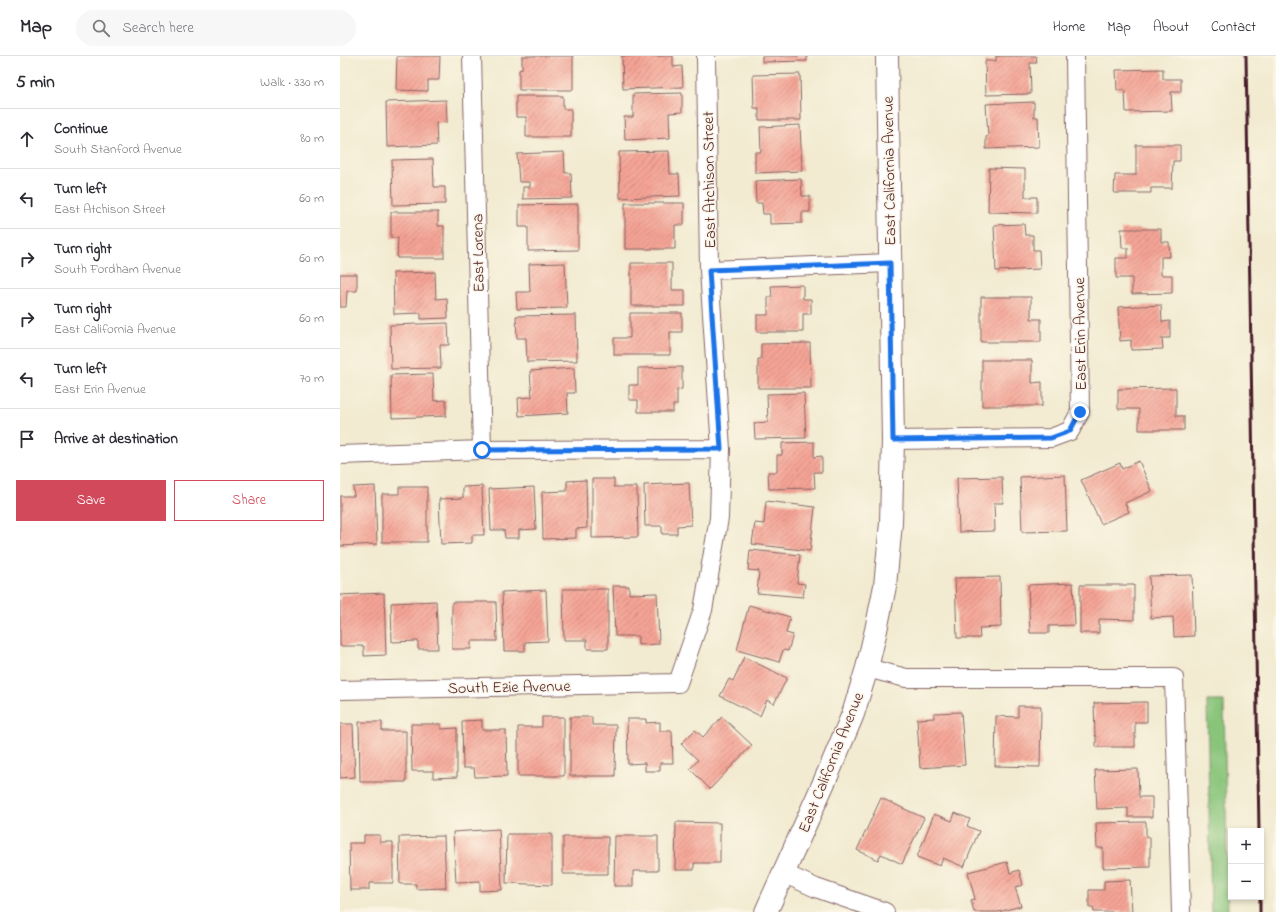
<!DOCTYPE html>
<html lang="en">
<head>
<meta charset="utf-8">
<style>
  :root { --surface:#fff; --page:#f7f7f7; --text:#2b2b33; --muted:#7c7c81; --line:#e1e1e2; --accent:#d1495b }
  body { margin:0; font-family:"Indie Flower",sans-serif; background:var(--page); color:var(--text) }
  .controls { position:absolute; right:12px; bottom:12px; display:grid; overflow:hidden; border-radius:0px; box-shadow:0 2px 6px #0003 }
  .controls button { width:36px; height:36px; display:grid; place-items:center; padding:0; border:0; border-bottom:1px solid var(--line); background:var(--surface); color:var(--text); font:20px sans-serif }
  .stop { position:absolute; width:12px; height:12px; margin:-9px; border:3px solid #1a73e8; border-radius:50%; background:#fff }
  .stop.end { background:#1a73e8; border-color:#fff; box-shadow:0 1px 4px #0008 }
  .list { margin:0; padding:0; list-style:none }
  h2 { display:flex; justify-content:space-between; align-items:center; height:52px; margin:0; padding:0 16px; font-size:17px }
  h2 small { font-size:13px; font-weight:400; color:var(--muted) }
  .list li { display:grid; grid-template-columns:26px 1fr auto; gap:12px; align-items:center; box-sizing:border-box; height:60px; padding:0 16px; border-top:1px solid var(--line) }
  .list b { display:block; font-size:15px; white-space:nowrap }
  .list p { margin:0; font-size:13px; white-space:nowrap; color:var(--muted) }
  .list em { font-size:13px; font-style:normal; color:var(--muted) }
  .actions { display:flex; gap:8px; padding:12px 16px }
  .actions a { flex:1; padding:9px 0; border:1px solid var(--accent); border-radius:0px; text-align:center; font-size:14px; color:var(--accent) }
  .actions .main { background:var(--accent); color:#fff }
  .icon { flex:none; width:22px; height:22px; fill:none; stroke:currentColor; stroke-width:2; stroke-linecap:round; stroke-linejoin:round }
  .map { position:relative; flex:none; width:936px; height:856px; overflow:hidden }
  header { display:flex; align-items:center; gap:24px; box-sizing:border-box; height:56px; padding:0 20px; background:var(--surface); border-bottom:1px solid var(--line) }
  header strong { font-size:19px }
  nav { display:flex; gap:22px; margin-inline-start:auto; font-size:14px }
  .search { width:280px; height:36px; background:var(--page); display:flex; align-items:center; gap:10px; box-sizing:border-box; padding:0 14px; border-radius:22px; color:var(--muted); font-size:15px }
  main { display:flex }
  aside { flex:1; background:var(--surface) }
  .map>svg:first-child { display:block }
  .park { fill:#88c57a; stroke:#697252 }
  .building { fill:url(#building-hatch) }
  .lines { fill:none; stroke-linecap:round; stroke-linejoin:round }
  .minor-casing { stroke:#856665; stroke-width:20 }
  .tertiary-casing { stroke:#856665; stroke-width:24 }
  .minor { stroke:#fff; stroke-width:18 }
  .tertiary { stroke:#fff; stroke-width:22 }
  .rail { stroke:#4a1f2b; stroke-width:3 }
  .route { stroke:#1a73e8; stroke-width:5 }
  .labels { text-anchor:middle; stroke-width:3; stroke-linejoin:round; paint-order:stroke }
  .street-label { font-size:16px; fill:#4a1f2b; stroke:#fcf5e5 }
</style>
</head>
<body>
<header>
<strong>Map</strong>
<div class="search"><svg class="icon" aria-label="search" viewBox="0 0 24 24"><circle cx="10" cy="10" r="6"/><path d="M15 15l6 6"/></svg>Search here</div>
<nav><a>Home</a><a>Map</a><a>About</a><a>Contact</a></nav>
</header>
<main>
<aside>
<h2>5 min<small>Walk · 330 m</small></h2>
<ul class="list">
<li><svg class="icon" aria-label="ahead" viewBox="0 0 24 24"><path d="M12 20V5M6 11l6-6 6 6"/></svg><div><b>Continue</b><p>South Stanford Avenue</p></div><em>80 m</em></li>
<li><svg class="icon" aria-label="left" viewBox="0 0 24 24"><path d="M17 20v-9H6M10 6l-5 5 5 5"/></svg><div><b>Turn left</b><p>East Atchison Street</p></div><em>60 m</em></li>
<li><svg class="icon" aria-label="right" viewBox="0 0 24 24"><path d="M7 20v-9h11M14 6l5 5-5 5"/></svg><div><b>Turn right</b><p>South Fordham Avenue</p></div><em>60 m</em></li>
<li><svg class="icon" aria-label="right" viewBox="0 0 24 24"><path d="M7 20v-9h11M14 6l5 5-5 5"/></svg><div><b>Turn right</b><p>East California Avenue</p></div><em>60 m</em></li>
<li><svg class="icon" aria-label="left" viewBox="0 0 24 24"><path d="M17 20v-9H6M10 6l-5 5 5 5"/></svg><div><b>Turn left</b><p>East Erin Avenue</p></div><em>70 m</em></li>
<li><svg class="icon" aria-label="arrive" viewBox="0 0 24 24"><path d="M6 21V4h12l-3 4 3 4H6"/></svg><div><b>Arrive at destination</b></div></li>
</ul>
<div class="actions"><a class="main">Save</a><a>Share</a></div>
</aside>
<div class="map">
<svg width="936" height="856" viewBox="0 0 936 856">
  <defs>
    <pattern id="building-hatch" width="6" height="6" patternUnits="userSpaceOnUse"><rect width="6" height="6" fill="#f5a495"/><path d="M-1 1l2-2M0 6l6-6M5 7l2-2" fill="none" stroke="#c8857a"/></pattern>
  </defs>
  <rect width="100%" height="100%" fill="#fcf5e5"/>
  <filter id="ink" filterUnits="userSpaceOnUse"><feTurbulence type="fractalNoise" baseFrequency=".025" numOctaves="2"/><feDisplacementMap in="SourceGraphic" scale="8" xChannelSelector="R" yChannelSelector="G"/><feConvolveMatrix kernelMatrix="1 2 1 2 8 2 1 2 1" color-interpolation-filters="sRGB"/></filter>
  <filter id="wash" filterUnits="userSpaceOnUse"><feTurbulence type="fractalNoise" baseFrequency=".012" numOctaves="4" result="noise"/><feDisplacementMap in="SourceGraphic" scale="16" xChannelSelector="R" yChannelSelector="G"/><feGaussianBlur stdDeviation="0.9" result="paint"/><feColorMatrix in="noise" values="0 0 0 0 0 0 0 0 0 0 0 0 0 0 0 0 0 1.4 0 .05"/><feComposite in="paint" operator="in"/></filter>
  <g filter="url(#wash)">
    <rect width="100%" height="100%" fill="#f2ebd1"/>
    <path class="park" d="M867,645H884L888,856H871Z"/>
    <g id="blocks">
      <path class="building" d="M57,0H100L99,24H88V35L56,34Z
        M182,0H233V34H179V14L182,13Z
        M282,0H333V11L342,10L343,31L283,33Z
        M422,0H467V5L422,6Z
        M656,0H696L697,7H690L691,38L646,39L645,5H656Z
        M823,13V23H841V36H831L832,55L786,56L785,34H777L776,14Z
        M460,18L461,64H419V52H414L413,19Z
        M342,37V56L329,57L330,82L285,84L284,61H293V38Z
        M176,40H223V53H231V81H186V61H176Z
        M106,44L107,66L96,67L97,89L47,91L46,46Z
        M694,46V61H698L699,91L646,93V81L648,80L646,48Z
        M460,69L462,115L415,117V96H421L420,71Z
        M796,89H840V105H833L832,132H811V137H774L775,119H796Z
        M329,95L330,118H339L340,140L280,142L279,96Z
        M224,96L225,117H231L232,142L183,143V131H190V126H179L177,98Z
        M93,103L94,131H105V148L53,149L52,104Z
        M649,112L685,113V141H697V157L648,156Z
        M461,123L462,140H470V156H462V167L430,168V158H423L422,147H416L415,125Z
        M285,147H344V169H335V193H285Z
        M238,148V194L188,195V171H179V149Z
        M51,156H98V170H104V202H57L58,182H51Z
        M684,168L685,179H693V194H699L700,213L656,215L654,169Z
        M781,173H821V186H829L830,201H821V219H832V237L792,238V222H776V202H788V192H782Z
        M225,207L227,252L177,253L176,236H190L189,208Z
        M291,207H332V234H345V250H291Z
        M95,216L96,243L107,242L108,262L81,263V257L54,258L53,217Z
        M0,218H17V235H7L6,251H0Z
        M463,229V243H471V258H463V276H417V259H428V241H432L431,230Z
        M641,241H691V263H701V286H641Z
        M821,249L822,266L830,265V282H822L823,293L791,294V284L780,285L778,251Z
        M290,257H342V276H330V299H274V282H290Z
        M236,259L237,305L187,306L186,282H177L176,260Z
        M108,267L109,289H100L101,312L51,313L50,269Z
        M470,287L471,332H418V303H421V288Z
        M642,304H692V327L702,326V350H642Z
        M342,311V333L337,334V349H333V356H298V344H289V329H298V312Z
        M234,312L235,337H227L228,357L179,360L178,342L192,341L190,315Z
        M93,318L94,345L106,344V360L52,362L51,319Z
        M836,332V360H844V374H799V353H778V333Z
        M464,337L466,382L415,383L414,367L428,366L427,338Z
        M474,386V401L482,400V416H474L475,432L429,433L428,416H437V399H442V387Z
        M799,405L812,435L785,447L789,456L761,468L741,424L780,407L782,413Z
        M725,419L727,475L682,476L680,421Z
        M662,421L663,447H654L655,475L619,476L617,422Z
        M252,423H274V431H297L298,481L252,482Z
        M246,424L247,472L236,473V482L203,483L202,436L227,435V425Z
        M349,427L351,469L337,470V478H322V470H305L304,429Z
        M35,430L37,488L0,490V440H14L13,431Z
        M142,430L144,479H132V487L101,488L99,443L123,442V431Z
        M59,431H87V486H42V438H59Z
        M194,431L196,473L179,474V482H165L164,474H151L149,433Z
        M426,445L475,451L470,495L412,488L415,467L424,468Z
        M410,494L460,499L457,527L465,528L463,541L417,537L419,515L408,514Z
        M852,519L854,580L834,581L833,561L811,562L809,520Z
        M660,521L661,571L639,572L640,582H617L615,522Z
        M733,527L735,569L709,570V577H690L688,529Z
        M740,529H794V564L759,563V577H740Z
        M273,530H289V538L317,537L319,588L298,589V580H275Z
        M223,533H268V593H247V584H224Z
        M206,534L208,585L185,586V595H164L162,536Z
        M44,537L46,599L24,600V590H0V539Z
        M96,545L98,593H78V585L52,586L51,547Z
        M112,546H156L157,585H131V593H112Z
        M409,549L450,561L446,577L453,579L448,595L443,594L439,606L397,594Z
        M404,601L447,622L434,648L427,644L420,660L380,640L389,623L393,625Z
        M807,646V666H795V691H756V680H755L754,647Z
        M678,650H701L700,711L655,710L656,660L678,661Z
        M621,656L625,709L580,712L577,663L594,662V657Z
        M202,661H224V720H178V671H202Z
        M230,661H252V669H276L275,720H230Z
        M382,661L412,689L370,733L350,713L358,704L341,688L355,674L363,681Z
        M287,663H306V667L320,666V675H332L333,707H320V715H305V707L288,708Z
        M142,664V674H166L167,720L135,721L134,712H123L122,665Z
        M19,666H42V675H66V726H20Z
        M0,668H13L15,721L0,722Z
        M71,668H101V673L117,672V721L93,722V715H72Z
        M798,713L799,741H812V761H788V752L757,753L755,714Z
        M541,742L584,762L562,808L541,798L538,804L517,794Z
        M615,757L630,763L627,770L639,775L624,811L603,802L600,810L577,801L594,758L612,765Z
        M336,766L380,767V807H354V814H335Z
        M806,766V781H810V811L763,812V792H757L756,767Z
        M159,773L162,834L140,835V825L116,826L113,776Z
        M167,778H212V829L166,827Z
        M24,779H40V786H53V827H29V834H10L9,787H24Z
        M104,780L106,832L76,833V828H60L59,781Z
        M275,780H318V815H293V830H274Z
        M223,781H268V818H223Z
        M667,806L670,817L679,814L683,829L675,831L681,850L658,856H634L631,844L635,843L628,816Z
        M790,824L792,856H754L753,851H749V834H764V825Z"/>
    </g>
  </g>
  <g filter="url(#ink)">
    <use href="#blocks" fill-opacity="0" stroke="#856665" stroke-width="1"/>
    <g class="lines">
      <defs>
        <path id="minor" d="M132,0L142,394
          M369,214L550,207
          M553,384L711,382L730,375L740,356L735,0
          M0,399L142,394L381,393
          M527,612L566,622H834L841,856
          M0,634L338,627L363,554L379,462L381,393L369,214L366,0
          M443,817L476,832L545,856"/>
        <path id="tertiary" d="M426,856L490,713L513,658L527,612L536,574L545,530L551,467L553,384L547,0"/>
      </defs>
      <use href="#minor" class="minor-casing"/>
      <use href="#tertiary" class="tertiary-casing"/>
      <use href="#minor" class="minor"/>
      <use href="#tertiary" class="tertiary"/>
      <path class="rail" d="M906,0L919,775
        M920,841V856"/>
    </g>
  </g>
  <g class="lines" filter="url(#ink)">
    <path class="route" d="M142,394L381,393L369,214L550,207L553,384L711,382L730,375L740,356"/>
  </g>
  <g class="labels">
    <g class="street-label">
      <text transform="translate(548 115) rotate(-91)" y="6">East California Avenue</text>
      <text transform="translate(368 124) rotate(-91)" y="6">East Atchison Street</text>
      <text transform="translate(137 197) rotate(-91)" y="6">East Lorena</text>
      <text transform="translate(739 278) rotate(-91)" y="6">East Erin Avenue</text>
      <text transform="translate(169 630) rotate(-1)" y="6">South Ezie Avenue</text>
      <text transform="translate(490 706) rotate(-68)" y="6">East California Avenue</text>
    </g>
  </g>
</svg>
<div class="controls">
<button>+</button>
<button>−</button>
</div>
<div class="stop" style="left:142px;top:394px"></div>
<div class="stop end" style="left:740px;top:356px"></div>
</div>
</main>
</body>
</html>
